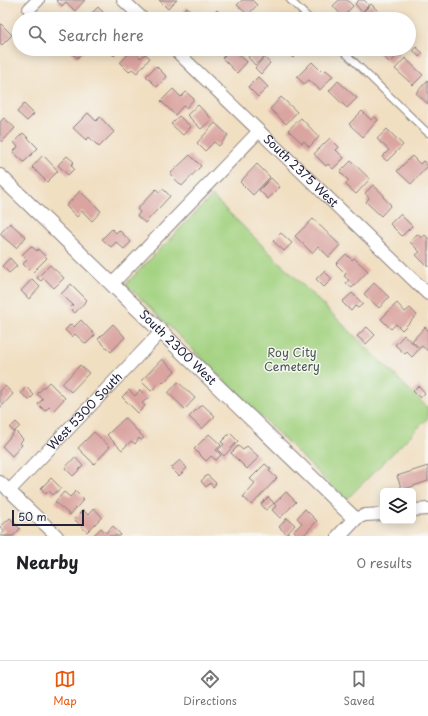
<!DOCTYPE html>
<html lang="en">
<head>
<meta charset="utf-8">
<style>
  :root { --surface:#fff; --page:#f2f2f2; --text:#202124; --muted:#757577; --line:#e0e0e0; --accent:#ea580c }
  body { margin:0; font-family:"Playpen Sans",sans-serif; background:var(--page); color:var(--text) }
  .controls { position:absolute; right:12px; bottom:12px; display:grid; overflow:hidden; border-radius:6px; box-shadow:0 2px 10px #0003 }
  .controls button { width:36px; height:36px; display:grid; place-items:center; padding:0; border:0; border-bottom:1px solid var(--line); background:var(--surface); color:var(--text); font:20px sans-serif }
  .scale { position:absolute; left:12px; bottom:10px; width:72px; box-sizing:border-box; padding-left:4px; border:2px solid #22223b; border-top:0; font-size:11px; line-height:14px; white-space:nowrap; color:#22223b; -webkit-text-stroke:3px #f6f6f2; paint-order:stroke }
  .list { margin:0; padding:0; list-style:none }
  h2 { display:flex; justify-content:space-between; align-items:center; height:52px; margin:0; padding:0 16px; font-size:17px }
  h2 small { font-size:13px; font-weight:400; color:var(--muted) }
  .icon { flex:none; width:22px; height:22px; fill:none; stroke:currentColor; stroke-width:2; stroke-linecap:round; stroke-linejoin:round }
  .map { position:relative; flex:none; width:428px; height:536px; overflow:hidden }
  .search { position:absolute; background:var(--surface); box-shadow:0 2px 10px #0003; left:12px; right:12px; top:12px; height:44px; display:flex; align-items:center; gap:10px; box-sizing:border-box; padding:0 14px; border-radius:22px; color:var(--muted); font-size:15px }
  .sheet { height:124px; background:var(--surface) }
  nav { display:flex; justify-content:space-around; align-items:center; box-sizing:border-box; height:56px; border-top:1px solid var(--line); background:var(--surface); font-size:11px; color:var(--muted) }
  nav a { display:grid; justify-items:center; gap:2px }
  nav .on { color:var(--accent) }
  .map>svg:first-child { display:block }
  .green { fill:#a3d280; stroke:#627a5e }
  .building { fill:#daa4a0 }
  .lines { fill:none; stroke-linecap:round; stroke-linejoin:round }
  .service-casing { stroke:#8a807e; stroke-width:8 }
  .minor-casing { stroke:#8a807e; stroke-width:14 }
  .tertiary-casing { stroke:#8a807e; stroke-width:16 }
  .service { stroke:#fff; stroke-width:6 }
  .minor { stroke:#fff; stroke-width:12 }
  .tertiary { stroke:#fff; stroke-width:14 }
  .labels { text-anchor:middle; stroke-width:3; stroke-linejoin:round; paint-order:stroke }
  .street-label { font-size:12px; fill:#22223b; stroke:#f6f6f2 }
  .park-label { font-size:12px; fill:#495750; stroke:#f6f6f2 }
</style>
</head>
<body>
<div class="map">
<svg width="428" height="536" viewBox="0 0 428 536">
  <rect width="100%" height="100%" fill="#f6f6f2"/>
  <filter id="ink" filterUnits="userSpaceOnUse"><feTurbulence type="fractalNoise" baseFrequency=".025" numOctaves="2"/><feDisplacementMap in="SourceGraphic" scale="8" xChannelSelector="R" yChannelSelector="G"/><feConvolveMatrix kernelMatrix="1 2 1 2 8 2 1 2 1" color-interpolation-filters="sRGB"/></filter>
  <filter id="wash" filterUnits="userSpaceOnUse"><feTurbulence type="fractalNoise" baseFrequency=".012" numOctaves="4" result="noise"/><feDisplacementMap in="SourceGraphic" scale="16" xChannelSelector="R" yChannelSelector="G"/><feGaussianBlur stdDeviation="0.9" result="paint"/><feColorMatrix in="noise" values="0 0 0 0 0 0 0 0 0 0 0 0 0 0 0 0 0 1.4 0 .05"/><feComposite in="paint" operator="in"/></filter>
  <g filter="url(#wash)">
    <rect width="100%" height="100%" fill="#f1dfc2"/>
    <path class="green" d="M212,196L428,408V418L346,500L126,284Z"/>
    <g id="blocks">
      <path class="building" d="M56,0H85L75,11L66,2L62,6Z
        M159,0H177L168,9Z
        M242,0H252L257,5L248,15L237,5Z
        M339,0H347L353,6L343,17L333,6Z
        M359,0H364L369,5L362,12L355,4Z
        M371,4L378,11L370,19L363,12Z
        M98,7L109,18L88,19L87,18Z
        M187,7L199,19H178L177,18Z
        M217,10L226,19H209Z
        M0,23L12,35L2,45L0,43Z
        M416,47L423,53L419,57L413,50Z
        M68,49H86L77,58Z
        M107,49H120L114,56Z
        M231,49H233L247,62L237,73L222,58Z
        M248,49H256L264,57L255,65L248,57L250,55L246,51Z
        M283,49H301L293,58Z
        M381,49H395L400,53L390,63L378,52Z
        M132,50L141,58L145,54L150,58L137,73L132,69L129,72L120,63Z
        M264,57L270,63L261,74L255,68Z
        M405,58L423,75L413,85L395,69Z
        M312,62L323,73L326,70L333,76L320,90L309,80L304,84L297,77Z
        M156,66L167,77L157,87L146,76Z
        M258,77L268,87L258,97L248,87Z
        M428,80V104L416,93Z
        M338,81L357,98L347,108L329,91Z
        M173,89L181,97L186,92L194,99L186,108L183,106L175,115L161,101Z
        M281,97L297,112L286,124L270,109Z
        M24,104L34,114L27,121L17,112Z
        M198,105L212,119L201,129L187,115Z
        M362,111L371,120L374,116L378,120L363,137L349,124Z
        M88,113L96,121L100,117L114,132L99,147L89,137L86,140L73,128Z
        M179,116L191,127L183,135L171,124Z
        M4,118L15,128L2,142L0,140V122Z
        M301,118L319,137L309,147L304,141L302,143L288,130Z
        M215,123L228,135L219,146L214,142L205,151L197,143Z
        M387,129L403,145L387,161L382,157L389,150L377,139Z
        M23,133L38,148L24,162L13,152L18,147L14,142Z
        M330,138L339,147L336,150L344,158L333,169L328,164L326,166L314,154Z
        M43,155L58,171L47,182L32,167Z
        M190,155L201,166L182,186L170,174Z
        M67,156L74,162L71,165L74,169L68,175L58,165Z
        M412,156L420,164L423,161L428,166L411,184L397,171Z
        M351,161L370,179L356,194L345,184L349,181L340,172Z
        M257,164L270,177L253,195L240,182Z
        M271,178L280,187L268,199L259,190Z
        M373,185L384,195L383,197L391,205L381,216L366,202L369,198L365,193Z
        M156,189L159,192L163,189L170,196L145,223L137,216L140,212L137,209Z
        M80,191L101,211L92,221L82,211L77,217L66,206Z
        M400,214L412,226L402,236L390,224Z
        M313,219L340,245L329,257L318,246L312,253L295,236Z
        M10,223L26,237L16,248L0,234Z
        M112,229L116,233L119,230L131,242L124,249L116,242L111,247L102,239Z
        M281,233L292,243L284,251L273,241Z
        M417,234L422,238L425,235L428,238V267L416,255L420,252L410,242Z
        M31,246L37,251L38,249L47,258L32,273L23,264L27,260L22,255Z
        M346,254L352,260L354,258L368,271L352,288L346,283L349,280L344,276L346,274L336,264Z
        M10,258L17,266L9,273L2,266Z
        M50,265L64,278L54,288L44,278L41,281L37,278Z
        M324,271L332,279L324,287L316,279Z
        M32,279L40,287L29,299L21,291Z
        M374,283L389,297L379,308L364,294Z
        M71,284L87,300L75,313L70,308L73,305L61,294Z
        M352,293L363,304L358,308L355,306L351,311L342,302Z
        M397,303L405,312L410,308L417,315L402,330L396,324L391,329L381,319Z
        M81,320L95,335L86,344L75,334L72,337L65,330L71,324L74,327Z
        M113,324L125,337L111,352L98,339Z
        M367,327L375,335L366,344L357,336Z
        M425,327L428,330V351L422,346L420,348L412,341Z
        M404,335L419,349L412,357L407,352L405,354L395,345Z
        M162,359L175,371L163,383L161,381L151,391L141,381Z
        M80,365L89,373L71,392L62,384Z
        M49,382L65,398L53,411L49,407L45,411L38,404L43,399L37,394Z
        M178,382L195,398L185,409L168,393Z
        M5,386L13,394L0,408V391Z
        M419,386L425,393L420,398L413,391Z
        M26,387L34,395L29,400L21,393Z
        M129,390L135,396L140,390L148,398L142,403L145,406L138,413L122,397Z
        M202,404L215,416L202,429L189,417Z
        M125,418L144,438L141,440L139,438L135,444L131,441L122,450L107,435Z
        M16,422L20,426L14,432L10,428Z
        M15,431L23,439L20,443L22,445L12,456L2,446Z
        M94,432L110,447L94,464L78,448Z
        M230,433L238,441L224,456L218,450L224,444L221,442Z
        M209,434L221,445L216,450L221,455L216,460L211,456L206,461L194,449Z
        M238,446L243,450L247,446L259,457L247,469L231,453Z
        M75,457L83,466L73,476L65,468Z
        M180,460L187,468L179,476L171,468Z
        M265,464L271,469L269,471L277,478L252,505L243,497L255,483L250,479Z
        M428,466V481L402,490L397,476Z
        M207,475L216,483L213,487L210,483L206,487L201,481Z
        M51,478L61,488L53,495L49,491L46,494L41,488Z
        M76,491L84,499L70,515L55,502L64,492L70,497Z
        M286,492L296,502L280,518L272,510L276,506L274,504Z
        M268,497L274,503L266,510L261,504Z
        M94,508L102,517L87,532L74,519L83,510L88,515Z
        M305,509L317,521L303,536H299L294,531L302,523L297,518Z
        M10,518L20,529L13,536H0L5,531L0,527Z
        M287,518L295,525L287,534L279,527Z
        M113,526L121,535L120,536H93L101,528L106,533Z"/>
    </g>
  </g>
  <g filter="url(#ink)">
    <use href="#blocks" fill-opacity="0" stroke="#8a807e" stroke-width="1"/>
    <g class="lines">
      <defs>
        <path id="service" d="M290,0L310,19
          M341,49L428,133"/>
        <g id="minor">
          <path d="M123,0L143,19"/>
          <path d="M29,9L38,0"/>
          <path id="s1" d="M174,49L428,294"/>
          <path d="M112,284L259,131"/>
          <path d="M0,482L57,536"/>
          <path id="s2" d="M9,491L161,332"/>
          <path d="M413,510L428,509"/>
          <path d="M355,519L365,515L383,514"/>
        </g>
        <g id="tertiary">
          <path id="s3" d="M0,176L355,519L339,536"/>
        </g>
      </defs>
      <use href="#service" class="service-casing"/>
      <use href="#minor" class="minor-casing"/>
      <use href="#tertiary" class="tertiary-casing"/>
      <use href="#service" class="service"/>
      <use href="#minor" class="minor"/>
      <use href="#tertiary" class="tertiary"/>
    </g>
  </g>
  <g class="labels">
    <g class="street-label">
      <text dy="4" stroke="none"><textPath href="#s1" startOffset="176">South 2375 West</textPath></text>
      <text dy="4" stroke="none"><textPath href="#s3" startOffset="247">South 2300 West</textPath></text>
      <text dy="4" stroke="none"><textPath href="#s2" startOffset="110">West 5300 South</textPath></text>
    </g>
    <g class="park-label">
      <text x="292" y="357">Roy City<tspan x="292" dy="14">Cemetery</tspan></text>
    </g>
  </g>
</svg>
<div class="controls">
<button><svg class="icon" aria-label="layers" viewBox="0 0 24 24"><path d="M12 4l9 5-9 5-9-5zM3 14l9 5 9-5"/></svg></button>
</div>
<div class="scale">50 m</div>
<div class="search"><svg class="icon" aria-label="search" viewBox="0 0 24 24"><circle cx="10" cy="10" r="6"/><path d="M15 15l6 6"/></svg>Search here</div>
</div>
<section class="sheet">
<h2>Nearby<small>0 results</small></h2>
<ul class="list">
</ul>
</section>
<nav>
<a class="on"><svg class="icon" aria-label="map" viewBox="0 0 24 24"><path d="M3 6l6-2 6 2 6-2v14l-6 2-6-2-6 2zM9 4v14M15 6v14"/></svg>Map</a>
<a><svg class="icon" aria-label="directions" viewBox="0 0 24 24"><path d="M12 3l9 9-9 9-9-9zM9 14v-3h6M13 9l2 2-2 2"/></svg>Directions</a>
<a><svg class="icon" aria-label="saved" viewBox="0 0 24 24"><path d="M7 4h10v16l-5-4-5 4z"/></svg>Saved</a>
</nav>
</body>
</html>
